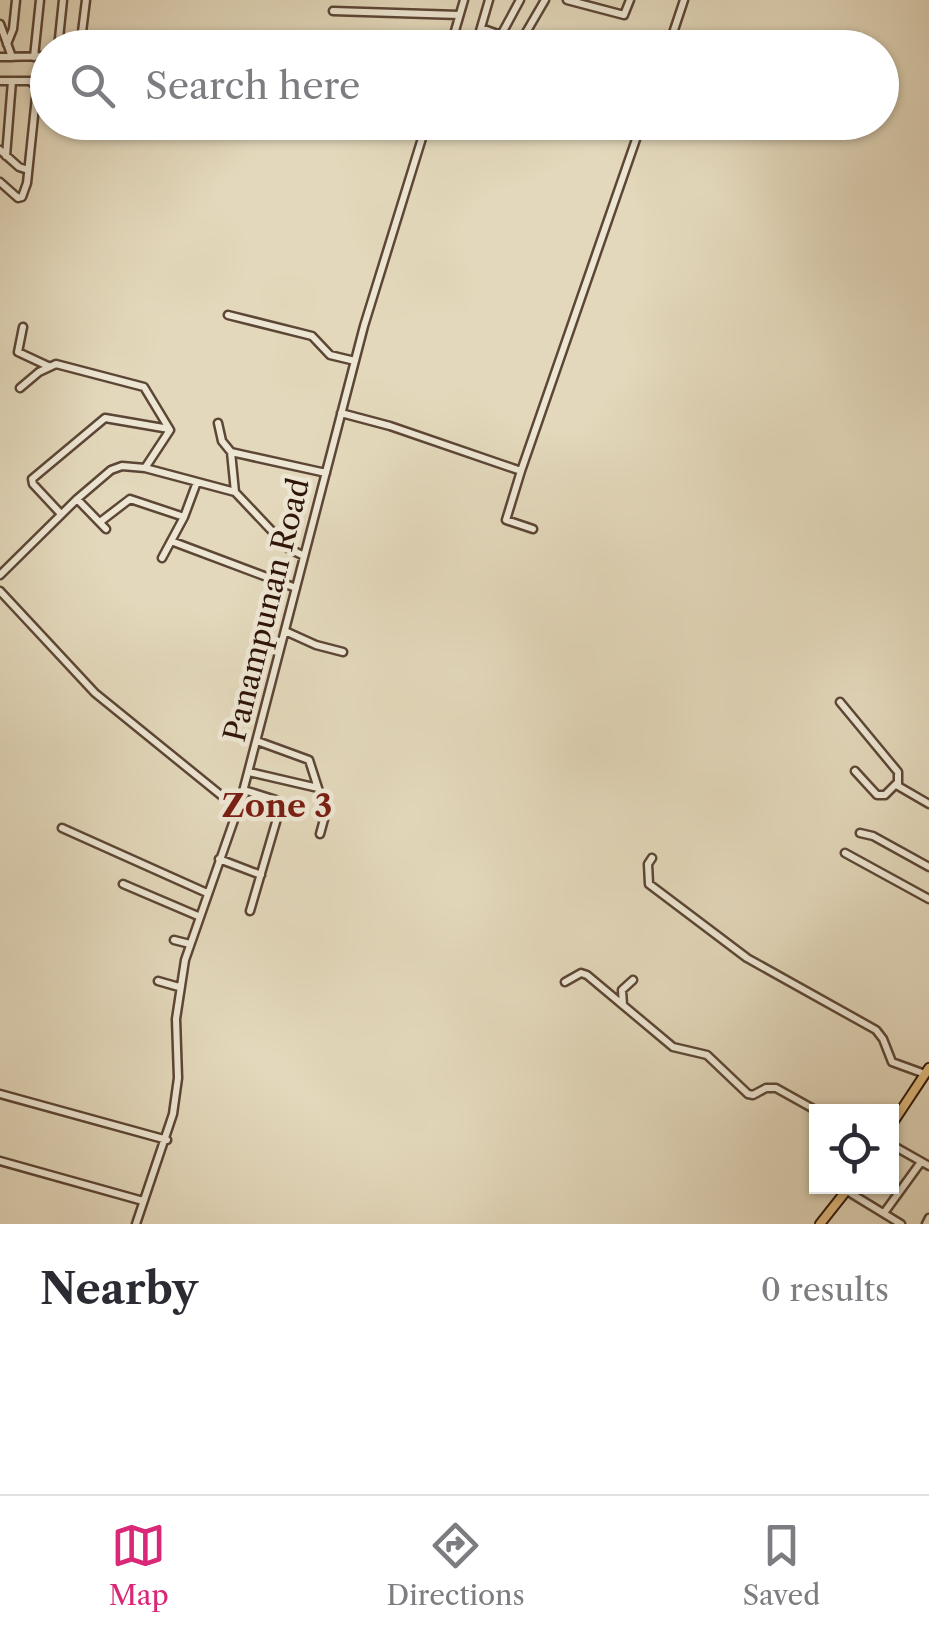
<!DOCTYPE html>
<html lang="en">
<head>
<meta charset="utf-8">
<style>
  :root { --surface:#fff; --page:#f7f7f7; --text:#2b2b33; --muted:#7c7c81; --line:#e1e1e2; --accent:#db2777 }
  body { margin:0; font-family:"Libre Caslon Text",serif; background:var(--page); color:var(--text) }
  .controls { position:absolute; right:30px; bottom:30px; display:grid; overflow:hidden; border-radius:0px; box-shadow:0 2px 8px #0004 }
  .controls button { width:90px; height:90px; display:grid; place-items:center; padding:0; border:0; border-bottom:2px solid var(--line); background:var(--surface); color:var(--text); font:50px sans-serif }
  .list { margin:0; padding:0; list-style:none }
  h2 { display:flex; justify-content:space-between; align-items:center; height:130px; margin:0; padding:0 40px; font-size:42px }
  h2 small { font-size:32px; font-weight:400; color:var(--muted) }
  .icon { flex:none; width:55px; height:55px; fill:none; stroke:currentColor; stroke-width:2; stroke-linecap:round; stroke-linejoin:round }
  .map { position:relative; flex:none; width:929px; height:1224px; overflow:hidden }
  .search { position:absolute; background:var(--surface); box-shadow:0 2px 8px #0004; left:30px; right:30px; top:30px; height:110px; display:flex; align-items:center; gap:25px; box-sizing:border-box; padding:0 35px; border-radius:55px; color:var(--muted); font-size:38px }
  .sheet { height:270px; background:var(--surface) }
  nav { display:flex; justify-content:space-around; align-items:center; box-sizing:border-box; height:140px; border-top:2px solid var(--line); background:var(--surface); font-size:28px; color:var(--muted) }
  nav a { display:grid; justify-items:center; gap:5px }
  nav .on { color:var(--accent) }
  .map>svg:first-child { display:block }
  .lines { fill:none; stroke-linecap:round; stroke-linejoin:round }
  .minor-casing { stroke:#5c4635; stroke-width:11 }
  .major-casing { stroke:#2f1508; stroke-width:12 }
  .minor { stroke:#ede6d3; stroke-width:6 }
  .major { stroke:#e2bc7e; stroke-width:8 }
  .labels { text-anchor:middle; stroke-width:9; stroke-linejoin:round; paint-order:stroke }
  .street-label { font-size:30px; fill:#2f1508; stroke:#ede6d3 }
  .neighbourhood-label { font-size:32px; font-weight:bold; fill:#7a1f14; stroke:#ede6d3 }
</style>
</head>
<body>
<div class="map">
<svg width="929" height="1224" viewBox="0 0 929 1224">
  <rect width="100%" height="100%" fill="#e3d8bb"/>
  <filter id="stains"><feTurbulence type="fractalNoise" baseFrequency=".002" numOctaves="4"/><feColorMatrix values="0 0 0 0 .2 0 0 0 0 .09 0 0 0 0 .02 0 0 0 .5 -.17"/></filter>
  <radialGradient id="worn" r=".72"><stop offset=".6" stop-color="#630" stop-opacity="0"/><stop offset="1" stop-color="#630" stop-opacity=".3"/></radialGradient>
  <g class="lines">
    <defs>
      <path id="minor" d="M567,0L624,15L630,0
        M333,11L459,15
        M0,24L12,57
        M481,28L520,42
        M453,35L476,42
        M501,35L520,0
        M7,44L13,29L16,0
        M58,48L63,0
        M80,48L86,0
        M450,48L464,0
        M475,48L489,0
        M517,48L545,0
        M668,48L684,0
        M0,57L48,56
        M34,57L40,0
        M0,81H30L37,87L27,183L22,197L18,198L0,182
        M0,150L19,167L28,170
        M6,156L12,81
        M228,315L312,336L330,355L355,361
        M23,327L18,352L48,366
        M20,388L39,372L56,364L144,387L170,430L145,468
        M341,413L390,426L521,471L506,520L533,529
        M218,423L222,441L231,452L235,492
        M231,452L326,473
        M521,471L642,122
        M77,499L106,529
        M61,514L33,484L32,479L105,418L169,429
        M100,522L130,499L184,517L197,482
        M171,541L296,588
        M162,558L184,517
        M0,575L77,499L111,470L122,466L145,468L235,492L288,548L304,556
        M0,591L95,693L238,809
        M285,631L316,645L343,652
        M840,702L898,772V786L929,804
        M855,771L877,795H885L896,784
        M249,772L318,788L309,760L257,741
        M318,788L326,812L320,834
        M244,790L276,800L281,805L250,911
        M62,828L207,893
        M860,833L873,836L929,867
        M845,853L929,899
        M652,858L648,864L649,884L747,958L876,1030L883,1039L892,1062L925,1074
        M219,859L261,875
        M123,884L198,916
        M174,940L190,944
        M158,981L179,987
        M565,982L581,973L587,975L673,1047L707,1055L748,1094L753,1095L766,1088H776L819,1112
        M623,1005L622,990L633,980
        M0,1094L167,1140
        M892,1145L929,1166
        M0,1161L143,1201
        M847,1191L901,1224
        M884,1213L921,1162
        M136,1224L173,1114L178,1078L176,1019L185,960L240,803L364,326L427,122
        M926,1224L929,1218"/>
      <path id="major" d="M892,1124L929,1068
        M820,1224L850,1186"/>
    </defs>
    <use href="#minor" class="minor-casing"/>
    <use href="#major" class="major-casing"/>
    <use href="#minor" class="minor"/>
    <use href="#major" class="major"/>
  </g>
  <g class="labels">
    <g class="street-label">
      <text transform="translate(267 610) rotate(-76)" y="10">Panampunan Road</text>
    </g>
    <g class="neighbourhood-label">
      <text x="277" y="817">Zone 3</text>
    </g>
  </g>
  <rect width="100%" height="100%" filter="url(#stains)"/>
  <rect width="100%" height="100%" fill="url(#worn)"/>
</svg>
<div class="controls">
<button><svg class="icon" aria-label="locate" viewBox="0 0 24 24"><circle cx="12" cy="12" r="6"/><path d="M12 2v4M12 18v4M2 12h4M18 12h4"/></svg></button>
</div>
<div class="search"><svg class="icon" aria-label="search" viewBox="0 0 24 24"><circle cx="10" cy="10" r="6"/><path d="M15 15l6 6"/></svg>Search here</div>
</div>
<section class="sheet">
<h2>Nearby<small>0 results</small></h2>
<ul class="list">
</ul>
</section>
<nav>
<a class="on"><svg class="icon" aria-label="map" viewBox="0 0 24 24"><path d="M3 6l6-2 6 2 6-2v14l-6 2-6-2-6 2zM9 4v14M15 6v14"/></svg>Map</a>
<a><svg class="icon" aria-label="directions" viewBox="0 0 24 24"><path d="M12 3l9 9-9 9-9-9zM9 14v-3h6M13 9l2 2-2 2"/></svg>Directions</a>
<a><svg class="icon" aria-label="saved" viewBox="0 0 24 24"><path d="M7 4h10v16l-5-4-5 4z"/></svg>Saved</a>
</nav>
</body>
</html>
